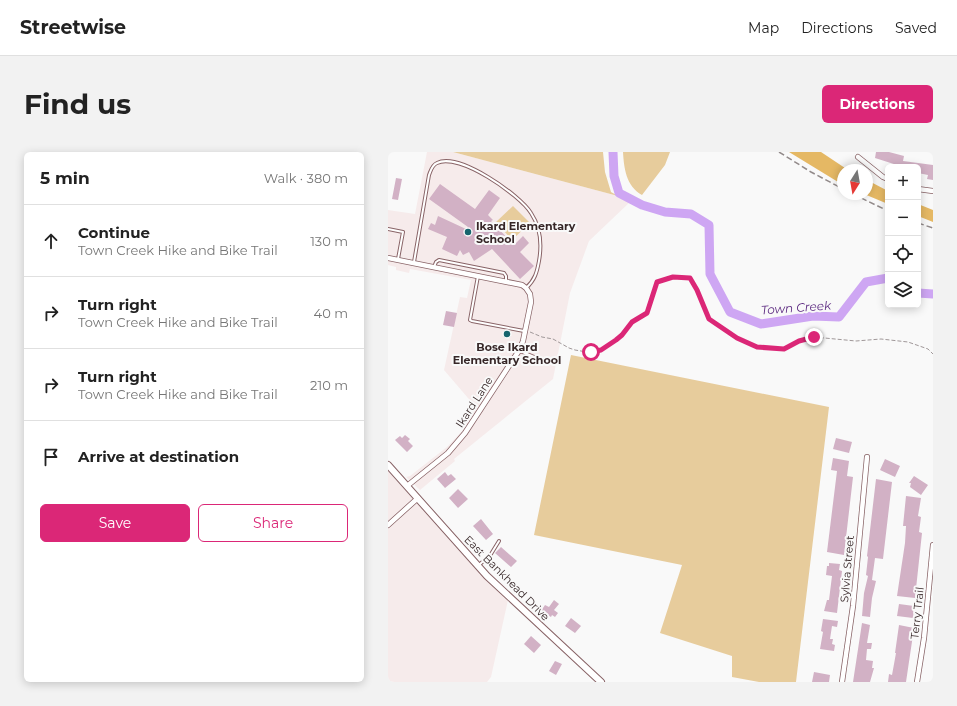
<!DOCTYPE html>
<html lang="en">
<head>
<meta charset="utf-8">
<style>
  :root { --surface:#fff; --page:#f2f2f2; --text:#222; --muted:#767676; --line:#e0e0e0; --accent:#db2777 }
  body { margin:0; font-family:Montserrat,sans-serif; background:var(--page); color:var(--text) }
  .controls { position:absolute; right:12px; top:12px; display:grid; overflow:hidden; border-radius:6px; box-shadow:0 2px 10px #0003 }
  .controls button { width:36px; height:36px; display:grid; place-items:center; padding:0; border:0; border-bottom:1px solid var(--line); background:var(--surface); color:var(--text); font:20px sans-serif }
  .compass { position:absolute; left:449px; top:12px; width:36px; height:36px; border-radius:50%; background:var(--surface); box-shadow:0 2px 10px #0003; rotate:191deg }
  .stop { position:absolute; width:12px; height:12px; margin:-9px; border:3px solid #db2777; border-radius:50%; background:#fff }
  .stop.end { background:#db2777; border-color:#fff; box-shadow:0 1px 4px #0008 }
  .list { margin:0; padding:0; list-style:none }
  h2 { display:flex; justify-content:space-between; align-items:center; height:52px; margin:0; padding:0 16px; font-size:17px }
  h2 small { font-size:13px; font-weight:400; color:var(--muted) }
  .list li { display:grid; grid-template-columns:26px 1fr auto; gap:12px; align-items:center; box-sizing:border-box; height:72px; padding:0 16px; border-top:1px solid var(--line) }
  .list b { display:block; font-size:15px; white-space:nowrap }
  .list p { margin:0; font-size:13px; white-space:nowrap; color:var(--muted) }
  .list em { font-size:13px; font-style:normal; color:var(--muted) }
  .actions { display:flex; gap:8px; padding:12px 16px }
  .actions a { flex:1; padding:9px 0; border:1px solid var(--accent); border-radius:6px; text-align:center; font-size:14px; color:var(--accent) }
  .actions .main { background:var(--accent); color:#fff }
  .icon { flex:none; width:22px; height:22px; fill:none; stroke:currentColor; stroke-width:2; stroke-linecap:round; stroke-linejoin:round }
  .map { position:relative; flex:none; width:545px; height:530px; overflow:hidden; border-radius:6px }
  header { display:flex; align-items:center; gap:24px; box-sizing:border-box; height:56px; padding:0 20px; background:var(--surface); border-bottom:1px solid var(--line) }
  header strong { font-size:19px }
  nav { display:flex; gap:22px; margin-inline-start:auto; font-size:14px }
  .intro { display:flex; align-items:center; justify-content:space-between; box-sizing:border-box; height:96px; padding:0 24px }
  h1 { margin:0; font-size:28px }
  .button { padding:10px 18px; border-radius:6px; background:var(--accent); color:#fff; font-size:14px; font-weight:700 }
  main { display:flex; gap:24px; padding:0 24px }
  aside { flex:1; background:var(--surface); border-radius:6px; box-shadow:0 2px 10px #0003 }
  .map>svg:first-child { display:block }
  .built { fill:#f6ebeb }
  .green { fill:#e7cc9c }
  .forest { fill:#e5b864 }
  .lines { fill:none; stroke-linecap:round; stroke-linejoin:round }
  .river { stroke:#cea6f3; stroke-width:9 }
  .building { fill:#d2b1c5 }
  .lane-casing { stroke:#886366; stroke-width:4 }
  .street-casing { stroke:#886366; stroke-width:6 }
  .secondary-casing { stroke:#886366; stroke-width:8 }
  .path { stroke:#a09899; stroke-width:1; stroke-dasharray:4 2; stroke-linecap:butt }
  .lane { stroke:#fff; stroke-width:2 }
  .street { stroke:#fff; stroke-width:4.5 }
  .secondary { stroke:#fff; stroke-width:6 }
  .rail { stroke:#928a8a; stroke-width:1.5; stroke-dasharray:6 3; stroke-linecap:butt }
  .route { stroke:#db2777; stroke-width:5 }
  .poi-dot { fill:#16646d; stroke:#f9f9f9; stroke-width:1.5 }
  .labels { text-anchor:middle; stroke-width:4; stroke-linejoin:round; paint-order:stroke }
  .poi-label { font-size:11px; font-weight:bold; fill:#362627; stroke:#f9f9f9; text-anchor:start }
  .street-label { font-size:11px; fill:#362627; stroke:#f9f9f9 }
  .water-label { font-size:12px; font-style:italic; fill:#5a277f; stroke:#f9f9f9 }
</style>
</head>
<body>
<header>
<strong>Streetwise</strong>
<nav><a>Map</a><a>Directions</a><a>Saved</a></nav>
</header>
<div class="intro"><h1>Find us</h1><a class="button">Directions</a></div>
<main>
<aside>
<h2>5 min<small>Walk · 380 m</small></h2>
<ul class="list">
<li><svg class="icon" aria-label="ahead" viewBox="0 0 24 24"><path d="M12 20V5M6 11l6-6 6 6"/></svg><div><b>Continue</b><p>Town Creek Hike and Bike Trail</p></div><em>130 m</em></li>
<li><svg class="icon" aria-label="right" viewBox="0 0 24 24"><path d="M7 20v-9h11M14 6l5 5-5 5"/></svg><div><b>Turn right</b><p>Town Creek Hike and Bike Trail</p></div><em>40 m</em></li>
<li><svg class="icon" aria-label="right" viewBox="0 0 24 24"><path d="M7 20v-9h11M14 6l5 5-5 5"/></svg><div><b>Turn right</b><p>Town Creek Hike and Bike Trail</p></div><em>210 m</em></li>
<li><svg class="icon" aria-label="arrive" viewBox="0 0 24 24"><path d="M6 21V4h12l-3 4 3 4H6"/></svg><div><b>Arrive at destination</b></div></li>
</ul>
<div class="actions"><a class="main">Save</a><a>Share</a></div>
</aside>
<div class="map">
<svg width="545" height="530" viewBox="0 0 545 530">
  <rect width="100%" height="100%" fill="#f9f9f9"/>
  <path class="built" d="M39,0H65L230,44L242,50L201,89L182,141L165,227L66,307L67,309L32,338L16,323L18,325L22,324L59,295L76,277L86,253L56,218L72,145L79,146L83,128L22,117L21,121L8,118V115L0,113V58L27,62Z
    M0,319L75,403L120,448L103,525L99,530H0Z"/>
  <path class="green" d="M65,0H215L217,20L223,40L230,44Z
    M235,0H282L277,13L254,43C238,34 236,16 235,0Z
    M125,54L142,71L124,88L108,70Z
    M183,203L441,255L408,530H371L344,525V504L272,481L294,413L146,383Z"/>
  <path class="forest" d="M401,0H433L460,18H455V33Z
    M479,28L500,39V52L476,42H479Z
    M530,52L545,58V70L530,64Z"/>
  <g class="lines">
    <path class="river" d="M225,0L226,24L231,41L254,53L277,60L303,62L321,73L322,122L342,160L373,172L425,164L451,165L478,130L500,126
      M530,141L545,142"/>
  </g>
  <path class="building" d="M488,0H501L516,4L515,9L545,13V28L539,27L540,23L530,21V15H508L509,13L487,6Z
    M8,26L14,27L10,48L4,47Z
    M52,32L87,57L101,38L112,46L100,63L105,68L103,69L126,93L135,84L141,91L132,100L146,114L132,127L104,97L86,109L81,100L75,103L72,98L69,104L54,97L59,85L40,77L43,71L47,73L50,64L78,77L80,75L41,47Z
    M58,159L69,161L66,175L55,173Z
    M17,283L22,287L20,289L25,294L19,300L7,288L12,284L14,286Z
    M448,286L464,290L461,301L445,297Z
    M445,306L461,309L459,324L465,325L456,403L439,400L449,319L443,318Z
    M497,307L512,314L507,325L492,318Z
    M57,320L60,324L63,322L68,327L57,336L49,327Z
    M526,324L540,333L533,343L522,335L523,331H521Z
    M488,327L504,330L495,407L487,406L484,428L488,429L484,446L482,465L474,464L476,441L480,424L478,423L480,405L479,404Z
    M70,337L80,347L70,356L61,346Z
    M518,344L533,346L530,364L533,365L531,380L534,381L527,446L509,444L517,391L518,374H515Z
    M93,367L105,382L98,388L85,374Z
    M113,395L129,409L123,415L107,401Z
    M441,411L452,412L451,418L454,419L449,461L436,459L439,448H441L444,424L438,423L439,414H441Z
    M166,448L171,452L166,458L170,461L167,465L164,463L163,465L153,459L157,453L161,455Z
    M511,452L526,454L525,466L509,464Z
    M183,466L193,474L187,481L177,474Z
    M435,467L450,469L449,475L444,474L442,487H445L444,492L447,493L446,499L432,497L435,480L433,479Z
    M474,471L482,473L479,491H484L483,497H479L478,508L485,509L484,516H486L482,530H465Z
    M511,473L526,476L518,530H500L501,522L504,523L508,501H507Z
    M143,484L153,493L146,501L136,492Z
    M167,509L174,512L168,523L161,519Z
    M426,520L442,523L441,530H424Z"/>
  <g class="lines">
    <defs>
      <path id="lane" d="M0,77L15,80L10,107
        M26,110L41,23C43,18 44,13 49,11C71,0 132,43 143,61C153,76 154,92 151,109C149,120 147,128 138,136
        M46,115L48,110L51,108L116,121L118,124V129
        M90,124L82,168L84,169L136,179
        M132,199L151,207
        M91,413L103,402L111,389"/>
      <path id="street" d="M470,5L495,25L500,27
        M530,37L545,39
        M0,106L134,133L138,136L142,142L143,150L135,189L132,197L77,281L60,301L19,334
        M0,373L30,346
        M454,530L465,454L479,305
        M529,530L536,486L545,393"/>
      <path id="secondary" d="M0,313L99,424L213,530"/>
    </defs>
    <use href="#lane" class="lane-casing"/>
    <use href="#street" class="street-casing"/>
    <use href="#secondary" class="secondary-casing"/>
    <path class="path" d="M142,180L154,185L165,187L181,196L187,198L199,200L208,199L228,188L234,183L244,170L259,161L269,131L285,125L302,127L309,138L321,167L349,186L369,195L396,197L411,189L426,185L468,189L493,187L520,190L540,197L545,202"/>
    <use href="#lane" class="lane"/>
    <use href="#street" class="street"/>
    <use href="#secondary" class="secondary"/>
    <path class="rail" d="M391,0L423,20L455,37
      M465,42L500,59
      M530,71L545,76"/>
  </g>
  <g class="lines">
    <path class="route" d="M203,200L213,198L228,188L234,183L244,170L259,161L269,130L285,125L302,126L309,138L321,167L349,186L369,195L396,197L411,189L426,185"/>
  </g>
  <g class="poi-dot">
    <circle cx="80" cy="80" r="4"/>
    <circle cx="119" cy="182" r="4"/>
  </g>
  <g class="labels">
    <g class="poi-label">
      <text x="88" y="78">Ikard Elementary<tspan x="88" dy="13">School</tspan></text>
      <text x="119" y="199" text-anchor="middle">Bose Ikard<tspan x="119" dy="13">Elementary School</tspan></text>
    </g>
    <g class="street-label">
      <text transform="translate(86 250) rotate(-57)" y="4">Ikard Lane</text>
      <text transform="translate(459 417) rotate(-85)" y="4">Sylvia Street</text>
      <text transform="translate(119 426) rotate(45)" y="4">East Bankhead Drive</text>
      <text transform="translate(529 461) rotate(-84)" y="4">Terry Trail</text>
    </g>
    <g class="water-label">
      <text transform="translate(408 156) rotate(-4)" y="4">Town Creek</text>
    </g>
  </g>
</svg>
<div class="controls">
<button>+</button>
<button>−</button>
<button><svg class="icon" aria-label="locate" viewBox="0 0 24 24"><circle cx="12" cy="12" r="6"/><path d="M12 2v4M12 18v4M2 12h4M18 12h4"/></svg></button>
<button><svg class="icon" aria-label="layers" viewBox="0 0 24 24"><path d="M12 4l9 5-9 5-9-5zM3 14l9 5 9-5"/></svg></button>
</div>
<svg class="compass" viewBox="-18 -18 36 36"><path d="M0-13l5 13h-10z" fill="#e53935"/><path d="M0 13l5-13h-10z" fill="#767676"/></svg>
<div class="stop" style="left:203px;top:200px"></div>
<div class="stop end" style="left:426px;top:185px"></div>
</div>
</main>
</body>
</html>
